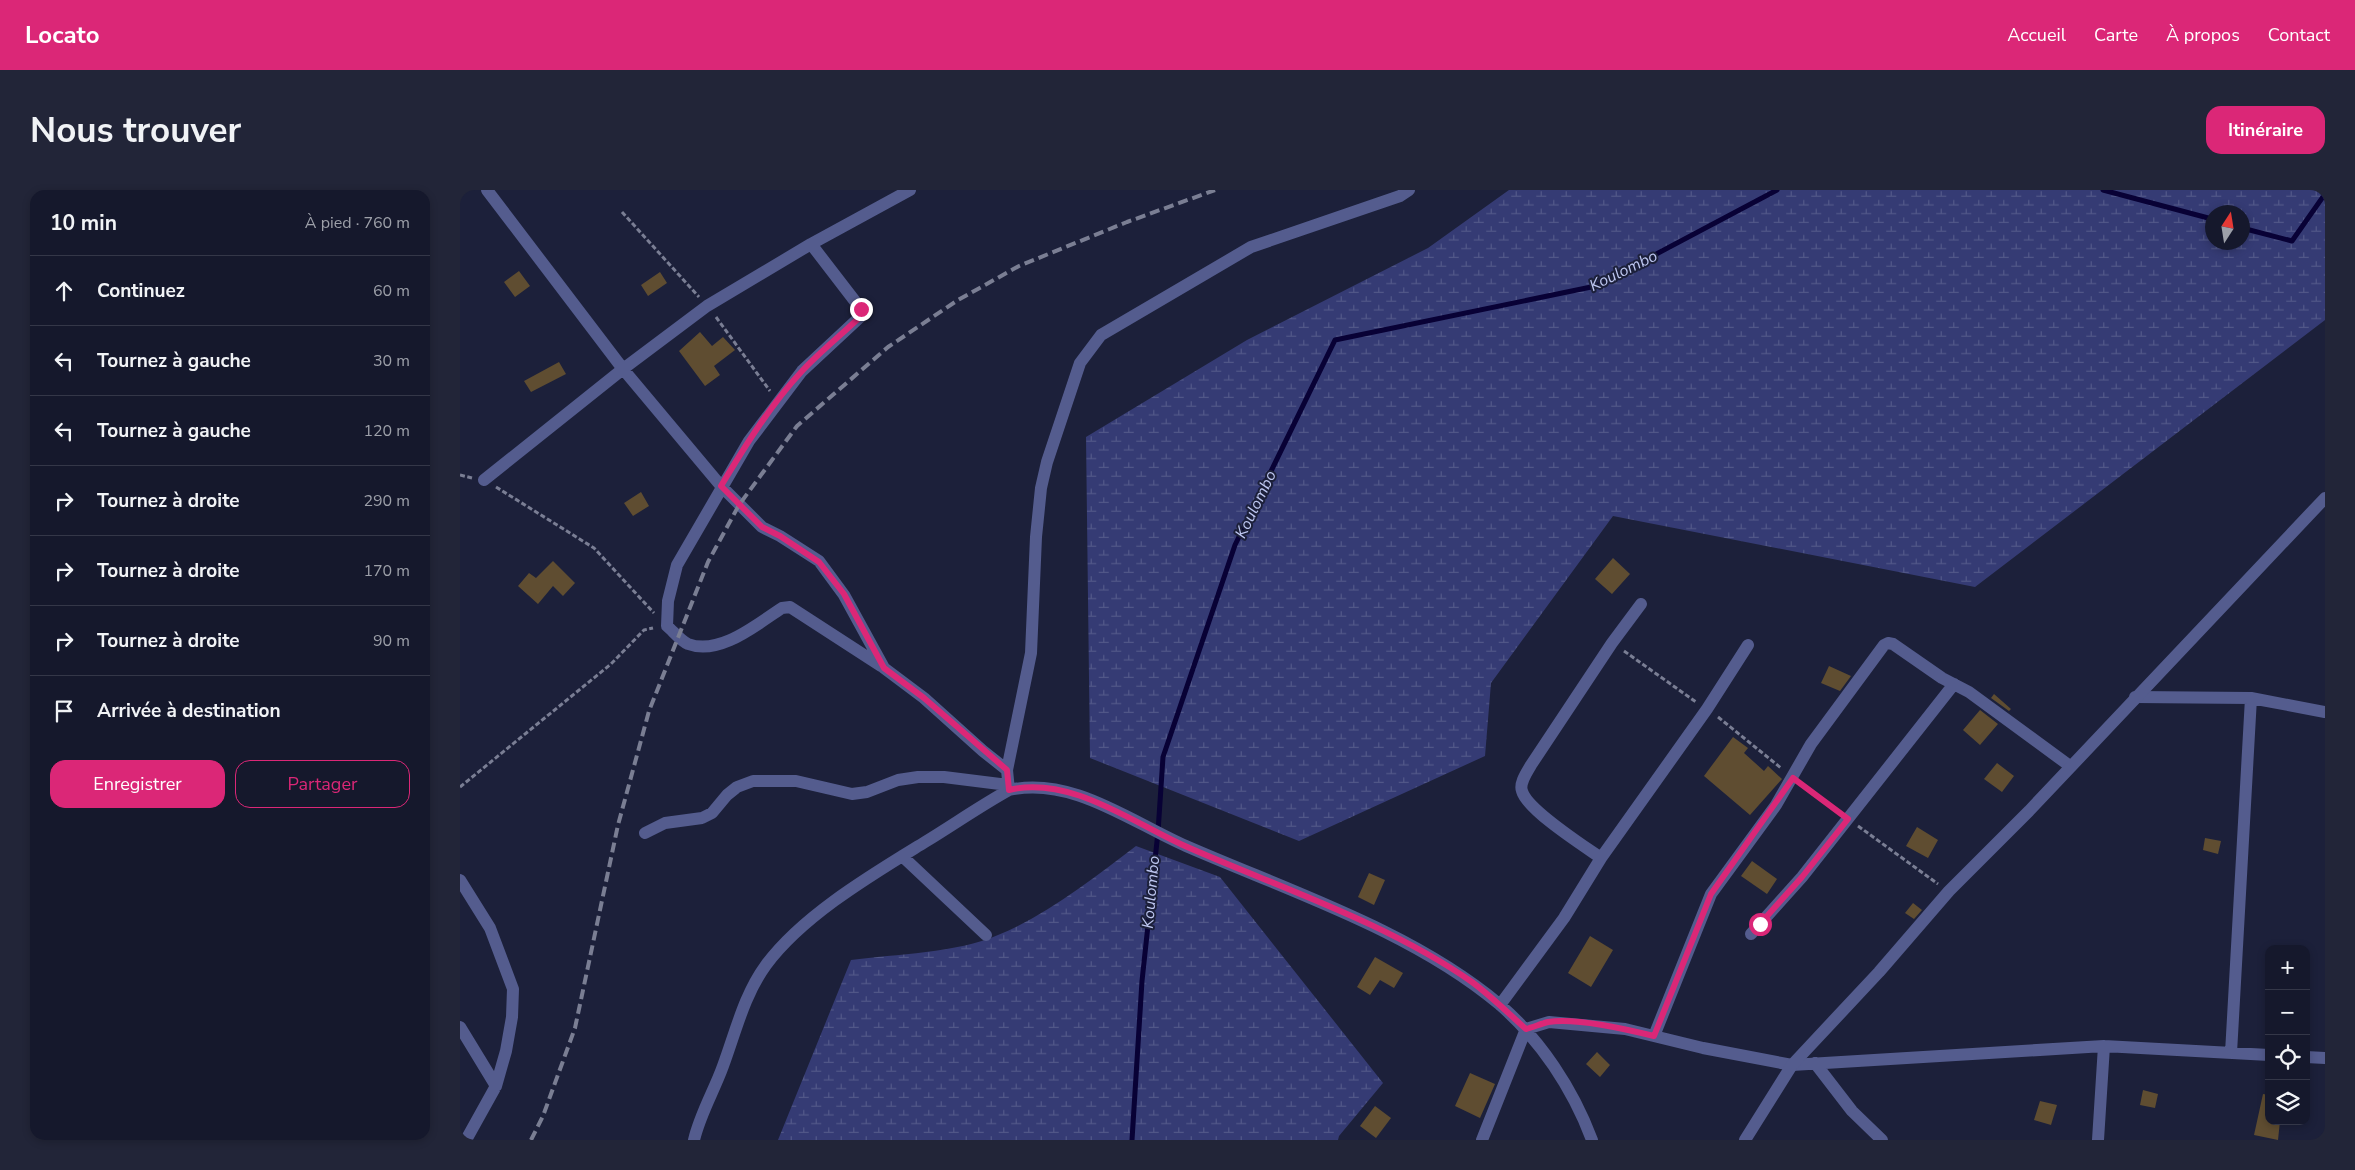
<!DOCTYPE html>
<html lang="fr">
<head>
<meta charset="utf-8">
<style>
  :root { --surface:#15182c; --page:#222538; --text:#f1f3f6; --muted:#9da0a9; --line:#343748; --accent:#db2777 }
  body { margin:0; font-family:"Nunito Sans",sans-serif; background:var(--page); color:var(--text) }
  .controls { position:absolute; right:15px; bottom:15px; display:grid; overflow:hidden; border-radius:10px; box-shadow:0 2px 8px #0003 }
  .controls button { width:45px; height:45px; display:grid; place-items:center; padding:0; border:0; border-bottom:1px solid var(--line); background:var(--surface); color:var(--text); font:25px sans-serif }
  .compass { position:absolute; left:1745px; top:15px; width:45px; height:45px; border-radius:50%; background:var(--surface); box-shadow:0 2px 8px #0003; rotate:12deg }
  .stop { position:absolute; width:15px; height:15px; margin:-11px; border:4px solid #db2777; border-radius:50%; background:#fff }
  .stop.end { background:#db2777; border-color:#fff; box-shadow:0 1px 5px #0008 }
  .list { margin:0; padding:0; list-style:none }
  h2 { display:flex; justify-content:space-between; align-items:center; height:65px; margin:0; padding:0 20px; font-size:21px }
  h2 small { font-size:16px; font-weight:400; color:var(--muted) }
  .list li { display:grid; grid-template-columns:32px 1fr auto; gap:15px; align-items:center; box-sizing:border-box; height:70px; padding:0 20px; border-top:1px solid var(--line) }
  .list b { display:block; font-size:19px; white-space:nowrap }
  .list em { font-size:16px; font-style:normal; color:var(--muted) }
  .actions { display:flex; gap:10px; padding:15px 20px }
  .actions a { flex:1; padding:11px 0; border:1px solid var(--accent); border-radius:15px; text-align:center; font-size:18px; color:var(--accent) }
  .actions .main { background:var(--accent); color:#fff }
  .icon { flex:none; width:28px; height:28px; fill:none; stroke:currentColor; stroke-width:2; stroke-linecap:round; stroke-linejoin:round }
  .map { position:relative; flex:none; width:1865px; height:950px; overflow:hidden; border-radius:15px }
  header { display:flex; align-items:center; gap:30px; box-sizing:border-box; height:70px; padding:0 25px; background:var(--accent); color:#fff }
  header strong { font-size:24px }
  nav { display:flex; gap:28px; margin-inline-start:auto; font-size:18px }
  .intro { display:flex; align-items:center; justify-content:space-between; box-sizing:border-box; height:120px; padding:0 30px }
  h1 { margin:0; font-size:35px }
  .button { padding:12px 22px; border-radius:15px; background:var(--accent); color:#fff; font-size:18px; font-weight:700 }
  main { display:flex; gap:30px; padding:0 30px }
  aside { flex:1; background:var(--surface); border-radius:15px; box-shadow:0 2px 8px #0003 }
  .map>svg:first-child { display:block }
  .wetland { fill:url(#wetland-marsh); fill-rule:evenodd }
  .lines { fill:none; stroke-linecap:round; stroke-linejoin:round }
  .stream { stroke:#080135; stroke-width:5 }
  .building { fill:#5f4d31 }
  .path { stroke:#7a7e94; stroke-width:3; stroke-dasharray:5 2.5; stroke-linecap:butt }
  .minor { stroke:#545c8e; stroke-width:12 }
  .tertiary { stroke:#545c8e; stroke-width:12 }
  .rail { stroke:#7a7e93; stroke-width:4; stroke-dasharray:10 5; stroke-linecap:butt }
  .route { stroke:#db2777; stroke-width:6 }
  .labels { text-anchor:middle; stroke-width:4; stroke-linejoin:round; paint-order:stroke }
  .water-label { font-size:16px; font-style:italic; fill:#bdc6f0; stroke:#1c203a }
</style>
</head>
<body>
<header>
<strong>Locato</strong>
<nav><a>Accueil</a><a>Carte</a><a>À propos</a><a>Contact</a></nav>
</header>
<div class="intro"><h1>Nous trouver</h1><a class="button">Itinéraire</a></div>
<main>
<aside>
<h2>10 min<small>À pied · 760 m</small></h2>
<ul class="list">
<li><svg class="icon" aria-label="ahead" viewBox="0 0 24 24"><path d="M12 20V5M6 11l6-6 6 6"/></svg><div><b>Continuez</b></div><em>60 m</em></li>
<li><svg class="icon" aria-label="left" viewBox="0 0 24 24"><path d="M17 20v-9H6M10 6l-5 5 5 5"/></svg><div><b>Tournez à gauche</b></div><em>30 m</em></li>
<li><svg class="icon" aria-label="left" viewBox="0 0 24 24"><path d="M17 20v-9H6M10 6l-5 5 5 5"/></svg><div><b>Tournez à gauche</b></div><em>120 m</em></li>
<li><svg class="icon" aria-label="right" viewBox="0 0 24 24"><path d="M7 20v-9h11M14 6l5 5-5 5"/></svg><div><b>Tournez à droite</b></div><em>290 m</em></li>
<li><svg class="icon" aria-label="right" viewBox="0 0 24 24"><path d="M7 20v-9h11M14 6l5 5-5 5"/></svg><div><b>Tournez à droite</b></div><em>170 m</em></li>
<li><svg class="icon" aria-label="right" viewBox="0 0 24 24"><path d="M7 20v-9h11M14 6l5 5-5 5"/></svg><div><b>Tournez à droite</b></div><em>90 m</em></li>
<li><svg class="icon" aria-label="arrive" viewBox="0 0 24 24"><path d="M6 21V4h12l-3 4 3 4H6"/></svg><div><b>Arrivée à destination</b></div></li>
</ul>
<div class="actions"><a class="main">Enregistrer</a><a>Partager</a></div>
</aside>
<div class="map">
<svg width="1865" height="950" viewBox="0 0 1865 950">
  <defs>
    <pattern id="wetland-marsh" width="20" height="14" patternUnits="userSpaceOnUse" patternTransform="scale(1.25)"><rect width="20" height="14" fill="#353b74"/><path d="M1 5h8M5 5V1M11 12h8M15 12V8" fill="none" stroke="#515788"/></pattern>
  </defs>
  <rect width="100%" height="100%" fill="#1c203a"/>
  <path class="wetland" d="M1049,0H1865V130L1515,397L1153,326L1031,493L1025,566L839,651L630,568L626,247L787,150L968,58ZM1752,22H1782V52H1752Z
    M676,656L760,687L923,893L879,946L878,950H318L391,770C436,764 497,763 538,745C589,724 632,689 676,656Z"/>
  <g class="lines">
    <path class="stream" d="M1643,0L1752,29
      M1782,38L1832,51L1865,4
      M672,950L682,791L698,642L703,567L775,355L875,150L1136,96L1317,0"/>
  </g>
  <path class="building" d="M59,81L70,96L55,107L44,92Z
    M200,82L207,93L188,106L181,95Z
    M240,142L252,156L263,147L275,160L254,176L260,185L245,196L219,161Z
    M99,172L106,184L71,202L64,191Z
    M181,302L189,316L173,326L164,313Z
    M1153,368L1170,384L1152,404L1135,389Z
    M93,371L115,393L103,406L93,396L78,414L58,396L69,383L76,388Z
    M1369,476L1391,486L1380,501L1361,493Z
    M1534,504L1551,519L1549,521L1531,508Z
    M1520,520L1538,534L1520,555L1503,540Z
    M1273,547L1288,558L1284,563L1304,581L1308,576L1322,589L1290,625L1244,586Z
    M1537,573L1554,586L1542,602L1524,589Z
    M1457,637L1478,650L1468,668L1446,656Z
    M1745,648L1761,651L1758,664L1743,660Z
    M1292,671L1317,689L1307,704L1281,686Z
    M909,683L925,690L914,715L898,707Z
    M1453,713L1462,720L1454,729L1445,723Z
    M1130,746L1153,760L1131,797L1108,783Z
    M915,767L943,783L934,798L920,790L910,805L897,797Z
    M1137,862L1150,875L1140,887L1126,874Z
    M1010,883L1035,894L1020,928L995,916Z
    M1683,900L1698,904L1695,918L1680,915Z
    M1803,904L1809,905V931H1820L1818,950L1794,945Z
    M1580,911L1597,915L1591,935L1574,930Z
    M915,916L931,928L916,948L900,936Z"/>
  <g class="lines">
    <path class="path" d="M162,22L239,107
      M256,127L310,201
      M0,285L12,288
      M36,297L134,358L194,423
      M1164,461L1236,512
      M1258,527L1321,578
      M1342,594L1377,620
      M0,597L151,474L184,440L193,438
      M1398,636L1478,694"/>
    <path class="minor" d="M27,0L163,179L261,296L302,337L320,346L359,371L384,405L424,478L464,508L523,561L547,580
      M351,54L401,119L400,127L342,181L289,251L217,375L208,411L207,436C213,441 221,451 228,454C260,466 297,434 322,418L330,417L421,476
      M24,290L163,179L247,116L351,54L450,0
      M1675,507L1791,508L1865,522
      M549,600L547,580L571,463L576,347L581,298L587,272L620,173L641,145L791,57L940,6L949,0
      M185,643L205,633L242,628L252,623L267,605L277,597L293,591H336L392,604L407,602L438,590L458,587H484L548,595
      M442,666L526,745
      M1141,668C1124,656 1067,620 1062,601C1059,593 1067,582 1071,575L1152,453L1181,414
      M0,690L30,738L53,799L52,827L46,861L36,896L6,950
      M1291,744L1342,687L1494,494
      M1040,815L1104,728L1141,668L1247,519L1288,455
      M0,837L36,896
      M1194,846L1251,704L1316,615L1351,554L1424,455L1428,453L1433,454L1482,488L1509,502L1610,576
      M1771,863L1791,508
      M1846,867L1865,868
      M1355,873L1392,921L1422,950
      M234,950C240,924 254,901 263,876C276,841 284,805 306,775C343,725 413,684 465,652C493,635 520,616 549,600C612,586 671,632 726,656C829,701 952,741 1039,814C1080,849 1113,899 1132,950
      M1022,950L1066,839L1089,832L1165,839L1243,858L1332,875L1644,856L1809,865
      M1638,950L1644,856"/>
    <path class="tertiary" d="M1285,950L1332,875L1419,782L1489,701L1569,621L1865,308"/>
    <path class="rail" d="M71,950L83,926L115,838L158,635L189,521L248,372L279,315L337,236L428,157L498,110L559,76L667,32L755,0"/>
  </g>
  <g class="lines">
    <path class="route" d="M401,119L400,127C381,145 361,161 343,180C311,214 285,256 261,296L302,337L320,346L359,372L384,404L424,478L464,508L547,580L549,600C610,585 673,633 725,656C820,698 926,732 1012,792C1031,806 1048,823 1066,839C1073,837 1081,834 1088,832C1116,827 1166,839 1194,846L1251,704L1333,588L1388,629L1342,687L1300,734"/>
  </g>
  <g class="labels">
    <g class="water-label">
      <text transform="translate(1163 80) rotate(-26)" y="6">Koulombo</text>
      <text transform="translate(795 314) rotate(-64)" y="6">Koulombo</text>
      <text transform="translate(690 702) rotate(-85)" y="6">Koulombo</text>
    </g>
  </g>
</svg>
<div class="controls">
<button>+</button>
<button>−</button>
<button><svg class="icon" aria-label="locate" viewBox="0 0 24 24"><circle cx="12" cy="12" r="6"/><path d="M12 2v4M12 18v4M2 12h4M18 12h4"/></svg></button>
<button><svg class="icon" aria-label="layers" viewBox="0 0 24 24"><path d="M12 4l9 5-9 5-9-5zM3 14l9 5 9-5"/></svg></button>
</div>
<svg class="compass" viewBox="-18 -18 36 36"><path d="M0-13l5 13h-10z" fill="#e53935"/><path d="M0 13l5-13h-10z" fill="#9da0a9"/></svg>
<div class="stop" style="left:1300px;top:734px"></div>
<div class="stop end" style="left:401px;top:119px"></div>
</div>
</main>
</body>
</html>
